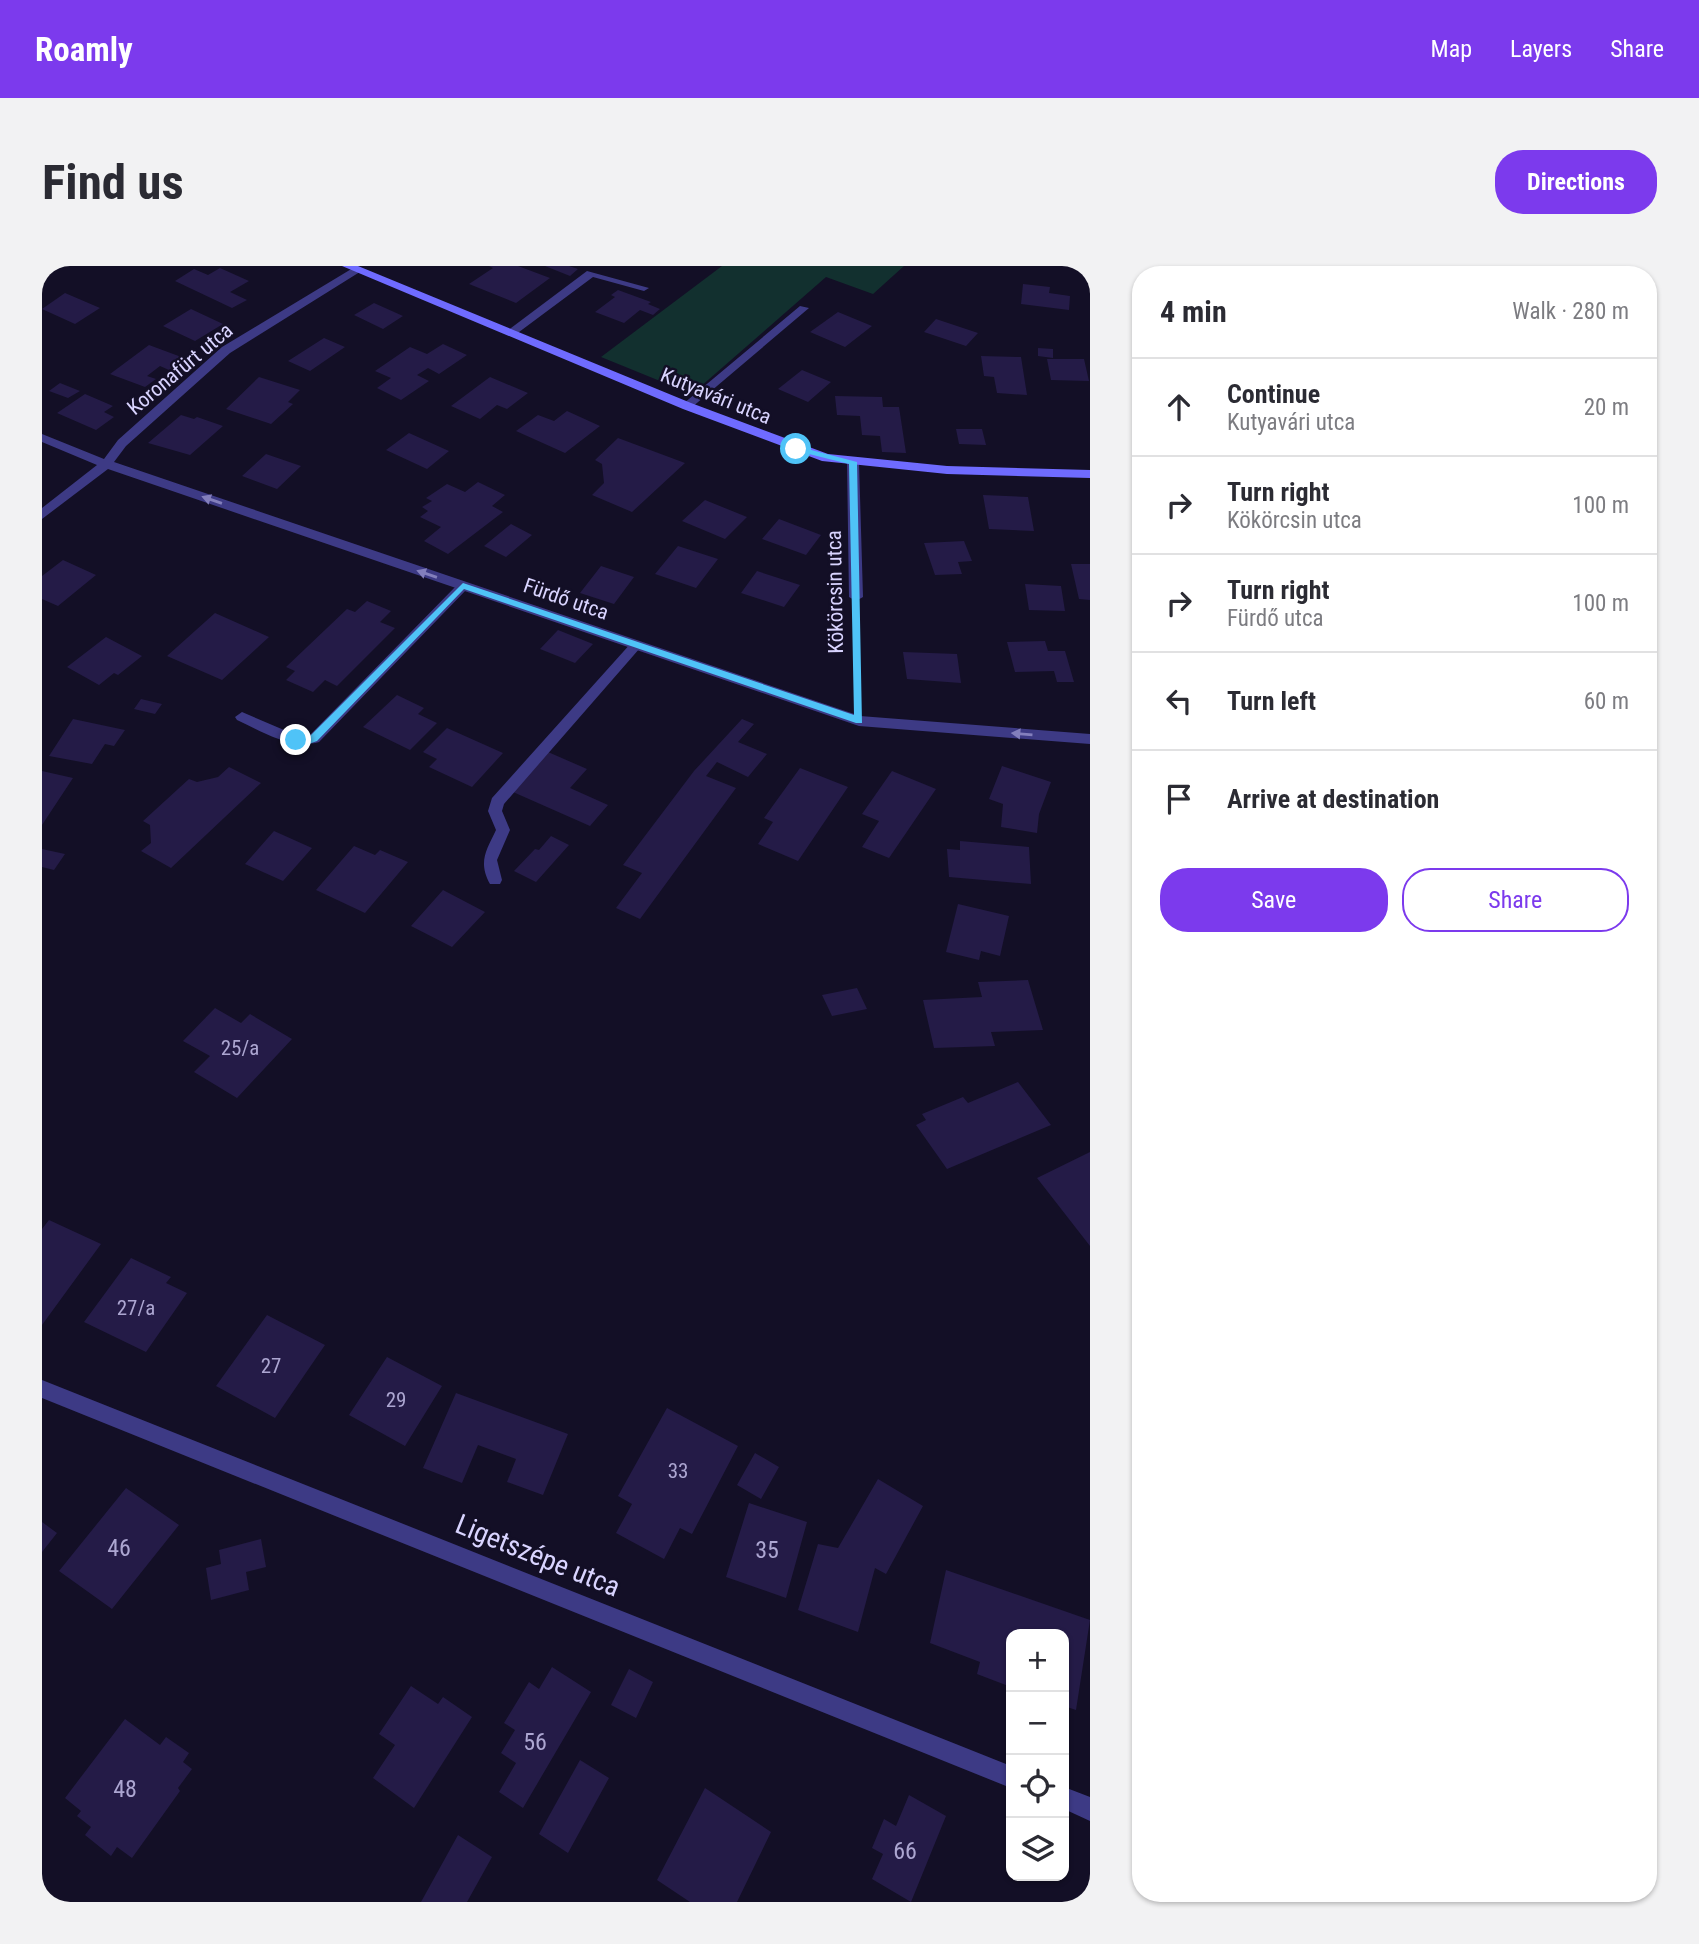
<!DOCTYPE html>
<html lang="en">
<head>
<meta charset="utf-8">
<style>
  :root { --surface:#fff; --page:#f2f2f3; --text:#2b2b33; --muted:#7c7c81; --line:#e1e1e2; --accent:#7c3aed }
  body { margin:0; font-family:"Roboto Condensed",sans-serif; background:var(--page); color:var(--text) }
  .controls { position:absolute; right:21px; bottom:21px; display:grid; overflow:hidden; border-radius:14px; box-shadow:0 2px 5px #0004 }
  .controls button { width:63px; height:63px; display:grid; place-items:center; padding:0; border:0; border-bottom:2px solid var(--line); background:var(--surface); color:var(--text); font:35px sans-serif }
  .stop { position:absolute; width:21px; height:21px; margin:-16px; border:5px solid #4fc3f7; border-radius:50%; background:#fff }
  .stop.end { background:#4fc3f7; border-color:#fff; box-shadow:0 2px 7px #0008 }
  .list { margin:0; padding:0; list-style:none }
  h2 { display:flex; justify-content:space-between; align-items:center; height:91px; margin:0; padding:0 28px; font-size:30px }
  h2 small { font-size:23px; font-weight:400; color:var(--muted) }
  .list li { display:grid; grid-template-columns:46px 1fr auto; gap:21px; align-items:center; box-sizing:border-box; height:98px; padding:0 28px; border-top:2px solid var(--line) }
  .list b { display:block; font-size:26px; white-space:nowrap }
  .list p { margin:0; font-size:23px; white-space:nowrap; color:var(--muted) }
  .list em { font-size:23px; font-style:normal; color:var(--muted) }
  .actions { display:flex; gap:14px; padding:21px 28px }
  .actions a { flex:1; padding:16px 0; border:2px solid var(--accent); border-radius:28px; text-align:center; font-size:24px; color:var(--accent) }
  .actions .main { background:var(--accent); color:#fff }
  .icon { flex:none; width:38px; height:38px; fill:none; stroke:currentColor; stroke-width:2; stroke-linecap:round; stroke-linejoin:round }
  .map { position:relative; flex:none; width:1048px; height:1636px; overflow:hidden; border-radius:28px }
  header { display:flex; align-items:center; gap:42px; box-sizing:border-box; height:98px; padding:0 35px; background:var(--accent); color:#fff }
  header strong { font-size:33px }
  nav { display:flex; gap:38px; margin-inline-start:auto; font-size:24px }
  .intro { display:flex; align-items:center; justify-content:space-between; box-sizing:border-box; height:168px; padding:0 42px }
  h1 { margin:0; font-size:49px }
  .button { padding:18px 32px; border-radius:28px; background:var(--accent); color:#fff; font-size:24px; font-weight:700 }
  main { display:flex; gap:42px; padding:0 42px }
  aside { flex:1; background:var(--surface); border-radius:28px; box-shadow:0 2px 5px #0004 }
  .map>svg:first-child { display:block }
  .green { fill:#12302f }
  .building { fill:#241b47 }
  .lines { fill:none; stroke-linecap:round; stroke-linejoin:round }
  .path-far1 { stroke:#2fb8b0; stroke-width:3.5; stroke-dasharray:2.5 3.5; stroke-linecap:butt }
  .path { stroke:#2fb8b0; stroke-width:4.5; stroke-dasharray:3.5 5; stroke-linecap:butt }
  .lane { fill:#3d3a85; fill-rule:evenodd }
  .street { fill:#3d3a85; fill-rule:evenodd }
  .secondary { fill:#6f6bff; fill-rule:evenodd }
  .oneway { fill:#837fbc }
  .route { fill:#4fc3f7 }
  .labels { text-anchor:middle; stroke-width:5; stroke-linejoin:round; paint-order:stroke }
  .far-street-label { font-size:21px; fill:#d9d4ff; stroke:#130f26 }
  .number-label { font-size:21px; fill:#aca6d1 }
  .near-number-label { font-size:24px; fill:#aca6d1 }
  .near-street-label { font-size:28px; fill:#d9d4ff; stroke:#130f26 }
</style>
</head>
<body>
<header>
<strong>Roamly</strong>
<nav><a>Map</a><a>Layers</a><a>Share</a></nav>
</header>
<div class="intro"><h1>Find us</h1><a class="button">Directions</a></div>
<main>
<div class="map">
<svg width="1048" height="1636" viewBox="0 0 1048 1636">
  <rect width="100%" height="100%" fill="#130f26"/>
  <path class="green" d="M680,0H862L831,28L784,11L650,128L559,91Z"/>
  <path class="building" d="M447,0H476L508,12L474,37L427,18L451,2Z
    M503,0H527L536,3L528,10Z
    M178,2L207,15L188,26L205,34L190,42L133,15L152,3L166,9Z
    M981,18L1008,21L1007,27L1028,30L1027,44L979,38Z
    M576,24L609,36L606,38L618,43L611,49L598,44L582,57L553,46L573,31L569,29Z
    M23,27L58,42L33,58L0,43Z
    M332,37L361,50L341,63L312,49Z
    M149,43L181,58L153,75L121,60Z
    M796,46L830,60L803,81L768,66Z
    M894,53L936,67L924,80L882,66Z
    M282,72L303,81L268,105L246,95Z
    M401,78L425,89L397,108L386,102L375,109L387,115L359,134L335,122L349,112L333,105L368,81L385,88Z
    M107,79L142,92L127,104L118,100L105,110L114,113L103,121L68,108Z
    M996,82L1011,83V92L996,90Z
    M939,90L979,91L985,129L955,127L952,111L942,110Z
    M1005,93H1042L1047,115L1009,114Z
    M760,104L789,116L766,136L736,123Z
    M217,111L258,124L246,136L251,138L229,158L184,143Z
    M448,111L486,127L465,143L455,139L438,153L409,140Z
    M18,117L38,125L26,132L7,125Z
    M43,128L71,140L62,146L72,151L54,164L15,147Z
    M793,130L840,131L841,141H857L864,187L840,186L838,170L820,169L818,150L795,149Z
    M525,145L558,160L523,187L474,165L496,149L512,155Z
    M139,149L152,153L155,151L181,160L148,189L106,177Z
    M914,163H940L944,179L917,178Z
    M367,167L407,185L385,203L344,184Z
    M576,172L643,197L590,246L550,229L562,217L560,198L553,194Z
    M224,188L259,200L235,223L200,210Z
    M436,216L463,229L450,240L461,246L406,288L382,275L399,261L378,251L386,245L380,241L390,235L384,232L405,218L423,226Z
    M941,229L986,231L992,265L947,263Z
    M663,234L705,251L683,273L640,255Z
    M737,253L779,269L764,289L720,273Z
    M469,258L490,269L464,291L442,280Z
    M922,275L930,295L916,296L920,308L893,309L882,277Z
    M636,280L676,293L654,322L613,308Z
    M21,294L54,309L16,340L0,333V310Z
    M1029,298H1048V334L1037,333Z
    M559,300L592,311L572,338L538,327Z
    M715,305L758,319L742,341L699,327Z
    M983,318L1019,320L1023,345L987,344Z
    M325,335L349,345L338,356L353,362L295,420L283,414L271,426L244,414L253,405L244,401L305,343L313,346Z
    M173,347L227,371L180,414L125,390Z
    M516,364L551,378L533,397L498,383Z
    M64,371L100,390L76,409L72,407L57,419L25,401Z
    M1003,375L1006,385H1023L1032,416H1015L1012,405L973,406L965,376Z
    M861,386L915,388L919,417L865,413Z
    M355,429L382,442L376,448L395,457L368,484L321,461Z
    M99,433L120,438L113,448L92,443Z
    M31,453L83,464L72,480L63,478L50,498L7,490Z
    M700,453L712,458L696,476L725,488L706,511L675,496L664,510L694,522L598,653L574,642L600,607L581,599L652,505Z
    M405,462L461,487L430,521L387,501L395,493L381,486Z
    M506,486L545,503L528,522L566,539L548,560L471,526Z
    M960,500L1009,516L997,548L995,567L959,561L961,538L947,533Z
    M187,501L219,517L129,602L99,585L109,577L108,559L101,555L147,513L155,516L176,511Z
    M758,502L806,521L756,595L716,578L731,556L722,552Z
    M0,505L31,512L0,559Z
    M850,505L894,523L847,592L820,581L837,555L820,548Z
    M232,565L270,582L241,615L203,598Z
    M509,570L527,579L494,616L472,605L493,583L497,584Z
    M918,575L987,581L989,618L907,611L905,583L918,584Z
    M312,580L333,589L338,584L366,596L323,647L274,624Z
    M0,583L23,588L12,604L0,601Z
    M401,624L443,646L410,681L369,660Z
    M916,638L967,650L958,690L939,685L937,694L904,686Z
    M986,714L1001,764L949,766L953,780L892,782L881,734L940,731L936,716Z
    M815,722L825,743L790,750L780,729Z
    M173,742L199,757L208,748L250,773L195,832L152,806L168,790L141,775Z
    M976,816L1009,859L905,903L874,859L884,854L880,848L921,831L926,837Z
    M1048,886V980L995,912Z
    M7,954L59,978L0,1059V963Z
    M89,992L129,1011L124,1017L145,1027L104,1086L42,1056Z
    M225,1049L283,1079L233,1152L174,1120Z
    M345,1091L400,1120L363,1180L307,1149Z
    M414,1127L526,1168L501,1229L465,1216L474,1193L436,1179L420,1217L381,1202Z
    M625,1142L696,1180L650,1268L638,1262L622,1293L574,1267L590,1238L576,1230Z
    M713,1187L737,1201L719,1233L695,1219Z
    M836,1213L881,1240L844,1308L833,1302L816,1366L756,1344L776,1278L796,1282Z
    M84,1222L137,1259L70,1343L17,1305Z
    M707,1237L765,1256L744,1332L684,1311Z
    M0,1256L15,1267L0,1286Z
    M219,1273L224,1301L204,1306L207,1324L169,1334L164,1302L179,1298L177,1284Z
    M904,1304L1048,1354L1034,1444L1022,1440V1368H969V1421L935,1408L938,1396L888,1377Z
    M510,1401L549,1426L481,1542L457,1526L474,1497L459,1487L473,1464L462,1457L487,1416L497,1423Z
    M587,1403L611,1416L594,1452L569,1439Z
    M369,1420L396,1438L401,1431L430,1451L372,1542L331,1512L353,1479L337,1468Z
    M83,1453L118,1479L124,1471L147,1487L141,1496L150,1503L136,1522L138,1525L90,1592L75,1581L69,1590L43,1569L49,1561L35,1550L39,1545L23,1532Z
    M538,1494L567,1512L526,1587L497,1568Z
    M663,1522L729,1566L695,1636H648L615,1614Z
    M867,1529L904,1550L869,1636L830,1613L841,1588L830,1582L842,1553L854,1560Z
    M416,1569L450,1591L425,1636H379Z"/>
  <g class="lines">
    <path class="path-far1" d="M814,349L816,415"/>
    <path class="path" d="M816,414V432"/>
    <path class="lane" d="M545,5L607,22L602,25L551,11L473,69H465V65Z
      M758,40L767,42L649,142H641V138Z
      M421,316L425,317V323L277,476C248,484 221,466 195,454L193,451L200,446L249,467L268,469L417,317Z
      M594,375L600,379L598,382L462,538L460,545L468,564L455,594L460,614L458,618H448C436,596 444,585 454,564L446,545L450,532L590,376Z"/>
    <path class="street" d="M311,2L321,4L188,87L84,180L72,196L818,450L1048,468V478L817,460L66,203L0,253V242L55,199L0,176V168L62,193L76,174L180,81Z
      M811,192L817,196L821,331L814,335L807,331L805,196Z
      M0,1114L969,1500V1522L0,1132Z
      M1022,1521L1048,1531V1555L1022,1543Z"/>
    <path class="secondary" d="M300,0H316L649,137L786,188L905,200L1048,204V212L905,208L780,195L641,143Z"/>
  </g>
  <defs><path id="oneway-solid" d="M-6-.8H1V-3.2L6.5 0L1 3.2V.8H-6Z" transform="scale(1.75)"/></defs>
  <g class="oneway">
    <use href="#oneway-solid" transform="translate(170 234) rotate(-161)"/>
    <use href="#oneway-solid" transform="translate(385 308) rotate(-161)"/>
    <use href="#oneway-solid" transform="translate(980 468) rotate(-175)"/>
  </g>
  <path class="route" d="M754,180L815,196L820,457H814L422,323L275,475L264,479L249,474L254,470H268L421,317L812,449L807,198L751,184Z"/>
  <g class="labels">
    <g class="far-street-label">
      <text transform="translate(138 103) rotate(-40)" y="7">Koronafürt utca</text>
      <text transform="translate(674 130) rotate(22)" y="7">Kutyavári utca</text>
      <text transform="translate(793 326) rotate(-91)" y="7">Kökörcsin utca</text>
      <text transform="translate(524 333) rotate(19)" y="7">Fürdő utca</text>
    </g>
    <g class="number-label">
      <text x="198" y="789">25/a</text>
      <text x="94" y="1049">27/a</text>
      <text x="229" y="1107">27</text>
      <text x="354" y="1141">29</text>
      <text x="636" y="1212">33</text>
    </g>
    <g class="near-number-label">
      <text x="77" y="1290">46</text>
      <text x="725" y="1292">35</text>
      <text x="493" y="1484">56</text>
      <text x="83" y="1531">48</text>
      <text x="863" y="1593">66</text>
    </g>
    <g class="near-street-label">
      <text transform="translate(496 1289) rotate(22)" y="10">Ligetszépe utca</text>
    </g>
  </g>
</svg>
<div class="controls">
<button>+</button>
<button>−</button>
<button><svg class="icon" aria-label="locate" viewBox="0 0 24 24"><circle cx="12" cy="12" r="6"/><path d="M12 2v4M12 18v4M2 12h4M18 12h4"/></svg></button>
<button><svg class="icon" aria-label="layers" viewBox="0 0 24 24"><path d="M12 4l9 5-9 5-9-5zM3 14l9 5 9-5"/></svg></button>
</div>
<div class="stop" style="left:754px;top:183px"></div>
<div class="stop end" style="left:254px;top:474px"></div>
</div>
<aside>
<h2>4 min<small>Walk · 280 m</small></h2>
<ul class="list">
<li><svg class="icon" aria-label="ahead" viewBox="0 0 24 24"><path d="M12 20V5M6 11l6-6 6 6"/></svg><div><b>Continue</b><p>Kutyavári utca</p></div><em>20 m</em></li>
<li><svg class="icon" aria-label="right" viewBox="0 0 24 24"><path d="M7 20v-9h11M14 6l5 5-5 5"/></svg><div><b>Turn right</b><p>Kökörcsin utca</p></div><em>100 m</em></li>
<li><svg class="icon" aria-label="right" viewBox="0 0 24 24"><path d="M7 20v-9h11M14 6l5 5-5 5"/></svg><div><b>Turn right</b><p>Fürdő utca</p></div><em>100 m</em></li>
<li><svg class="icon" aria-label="left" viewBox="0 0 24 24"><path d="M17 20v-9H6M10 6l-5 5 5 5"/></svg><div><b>Turn left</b></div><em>60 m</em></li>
<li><svg class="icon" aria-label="arrive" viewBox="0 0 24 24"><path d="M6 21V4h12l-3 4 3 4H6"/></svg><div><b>Arrive at destination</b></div></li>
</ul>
<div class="actions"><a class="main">Save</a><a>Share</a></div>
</aside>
</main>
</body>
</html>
